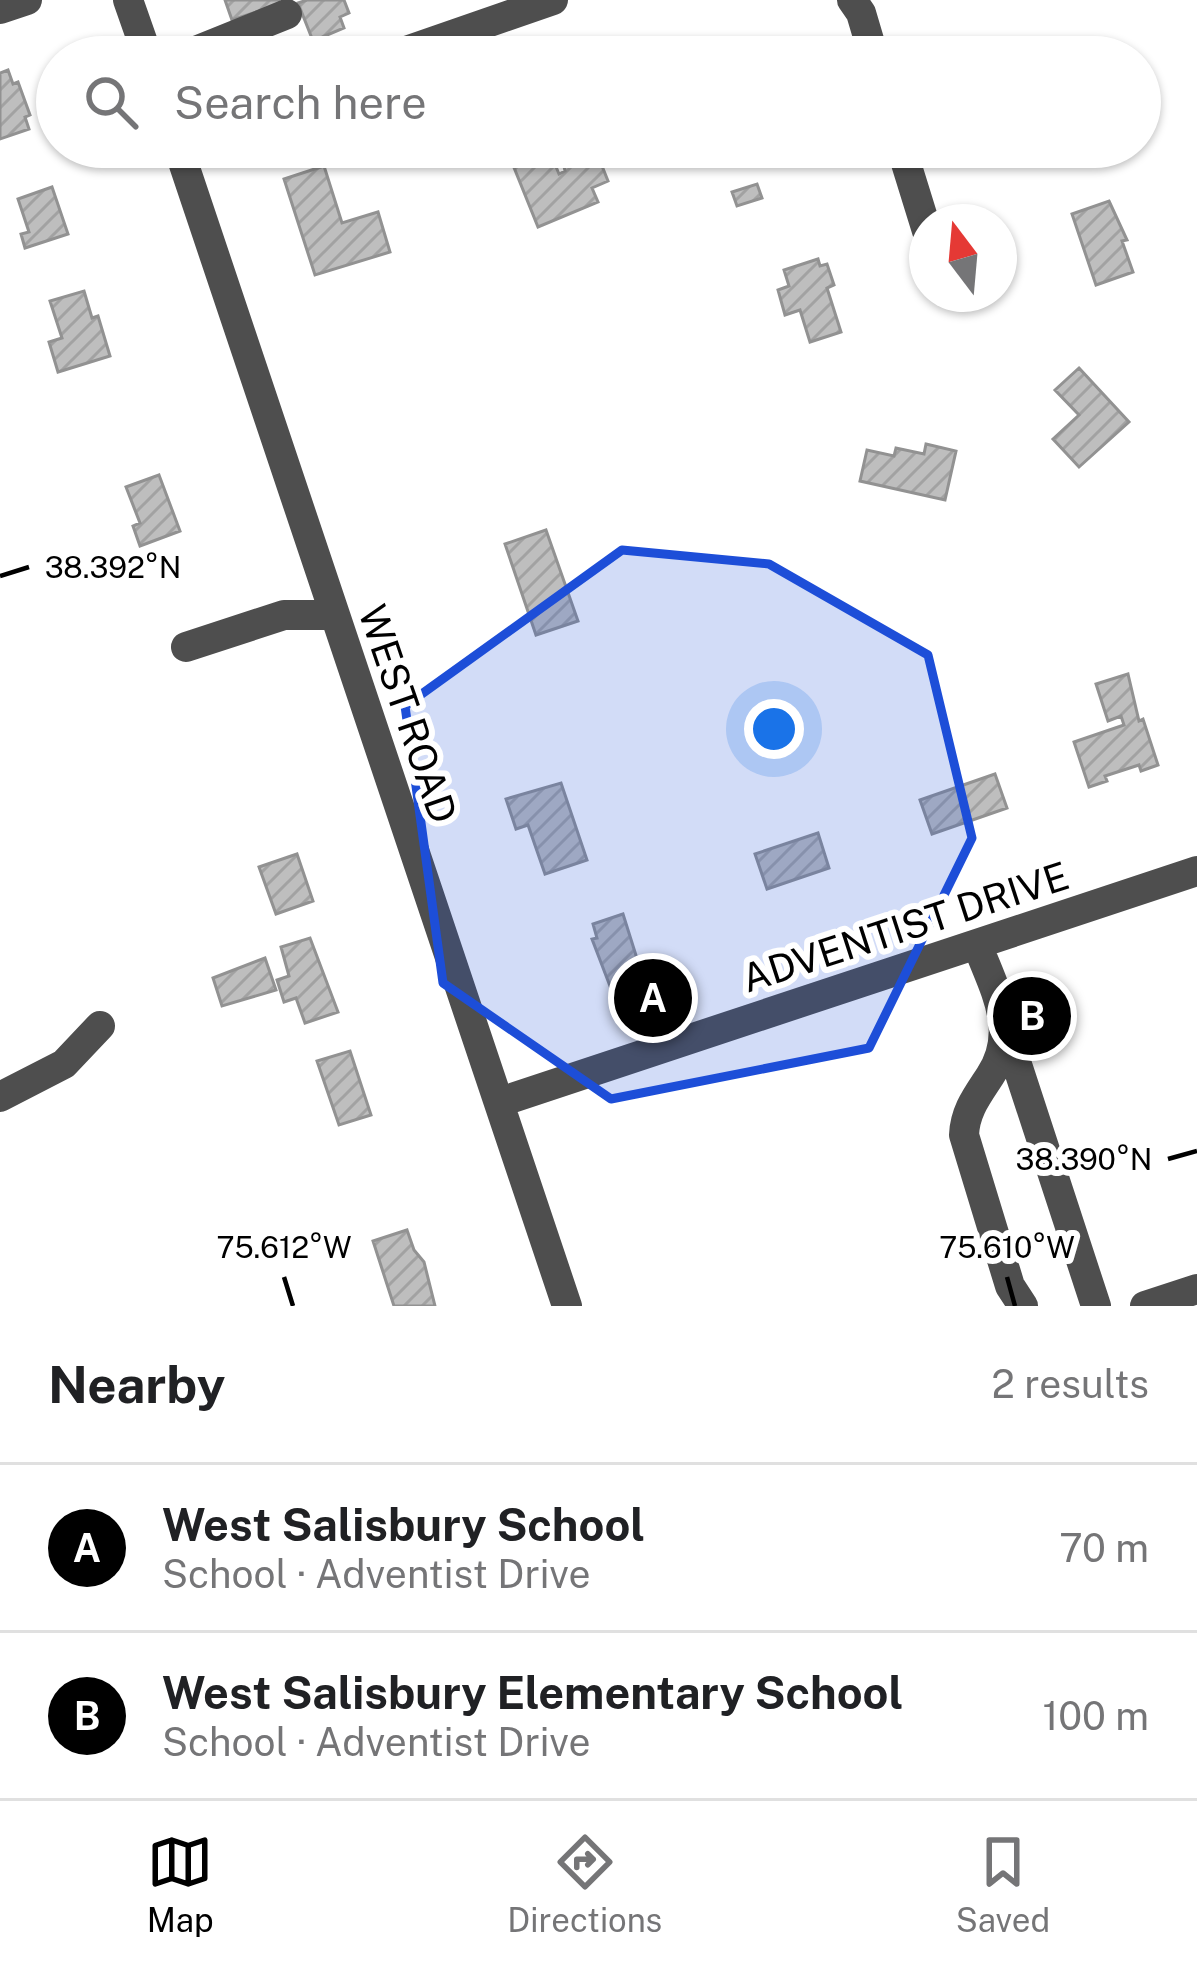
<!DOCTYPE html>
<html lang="en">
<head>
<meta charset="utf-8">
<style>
  :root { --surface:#fff; --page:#f2f2f2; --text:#202124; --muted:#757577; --line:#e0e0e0; --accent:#000 }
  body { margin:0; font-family:"Public Sans",sans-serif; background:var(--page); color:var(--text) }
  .compass { position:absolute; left:909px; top:204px; width:108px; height:108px; border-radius:50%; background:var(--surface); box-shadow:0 3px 9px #0004; rotate:344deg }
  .you { position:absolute; left:774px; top:729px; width:42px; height:42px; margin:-30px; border:9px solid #fff; border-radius:50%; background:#1a73e8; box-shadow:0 0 0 18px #1a73e833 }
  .badge { display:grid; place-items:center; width:78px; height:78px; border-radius:50%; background:var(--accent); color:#fff; font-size:39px; font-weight:700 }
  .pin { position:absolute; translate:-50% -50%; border:6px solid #fff; box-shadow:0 3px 12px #0006 }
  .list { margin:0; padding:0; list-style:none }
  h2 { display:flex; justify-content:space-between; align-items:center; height:156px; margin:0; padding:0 48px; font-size:51px }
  h2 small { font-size:39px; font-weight:400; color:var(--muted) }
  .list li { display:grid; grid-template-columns:78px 1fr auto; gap:36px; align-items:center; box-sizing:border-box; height:168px; padding:0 48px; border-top:3px solid var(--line) }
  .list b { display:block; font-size:45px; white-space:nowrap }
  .list p { margin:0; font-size:39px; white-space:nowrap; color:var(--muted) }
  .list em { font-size:39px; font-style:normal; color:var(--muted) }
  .icon { flex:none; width:66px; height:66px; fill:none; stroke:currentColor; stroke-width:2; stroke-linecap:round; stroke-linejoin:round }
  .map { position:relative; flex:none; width:1197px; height:1306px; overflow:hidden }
  .search { position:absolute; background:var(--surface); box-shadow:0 3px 9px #0004; left:36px; right:36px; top:36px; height:132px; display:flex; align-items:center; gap:30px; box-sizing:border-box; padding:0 42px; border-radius:66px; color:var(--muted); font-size:45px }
  .sheet { height:492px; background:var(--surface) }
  nav { display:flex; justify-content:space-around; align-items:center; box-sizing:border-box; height:168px; border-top:3px solid var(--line); background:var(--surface); font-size:33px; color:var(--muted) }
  nav a { display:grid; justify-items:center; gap:6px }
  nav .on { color:var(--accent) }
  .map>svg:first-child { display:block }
  .building { fill:url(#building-hatch); stroke:#929292; stroke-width:3 }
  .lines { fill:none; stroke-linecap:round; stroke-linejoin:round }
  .minor { stroke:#4e4e4e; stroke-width:30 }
  .marked { fill:#1d4ed8; fill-opacity:0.2; stroke:#1d4ed8; stroke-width:9; stroke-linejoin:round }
  .ticks { fill:none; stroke:#000; stroke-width:4.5 }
  .labels { text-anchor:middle; stroke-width:12; stroke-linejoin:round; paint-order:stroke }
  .street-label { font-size:39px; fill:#000; stroke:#fff }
  .ticks-label { font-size:30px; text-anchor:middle; fill:#000; stroke:#fff; stroke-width:12; stroke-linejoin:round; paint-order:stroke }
</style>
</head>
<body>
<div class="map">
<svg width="1197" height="1306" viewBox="0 0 1197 1306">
  <defs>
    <pattern id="building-hatch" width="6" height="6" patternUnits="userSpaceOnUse" patternTransform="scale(3)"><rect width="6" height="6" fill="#bebebe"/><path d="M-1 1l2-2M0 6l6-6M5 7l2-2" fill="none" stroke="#a2a2a2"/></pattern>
  </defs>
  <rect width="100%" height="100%" fill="#fff"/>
  <path class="building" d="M225,0H279L280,4L232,20Z
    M307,0H344L349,13L340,17L344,28L313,41L298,3Z
    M762,40L768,57H712Z
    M8,70L13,84L18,82L30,115L25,117L29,129L0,139V73Z
    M538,155L543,166L554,162L559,174L565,171L563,162L574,157L582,163L598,156L608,181L592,188L598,202L538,227L513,165Z
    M324,166L342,223L378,212L390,252L315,275L284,179Z
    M757,184L762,198L737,206L732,192Z
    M52,187L68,234L25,248L21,234L29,232L18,199Z
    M1109,201L1127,240L1122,241L1133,272L1096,285L1072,214Z
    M818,259L820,266L827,264L834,285L827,288L841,332L810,342L800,310L785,315L778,290L789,286L784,270Z
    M84,291L92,318L98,316L110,356L58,372L49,342L62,338L50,301Z
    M1079,368L1129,422L1079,467L1053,439L1079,415L1055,390Z
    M926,444L956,451L945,500L860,481L867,450L894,456L896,448L924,454Z
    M159,475L180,531L140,546L133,526L140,523L126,487Z
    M546,530L578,621L536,635L505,544Z
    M1128,674L1139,721L1143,719L1158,765L1141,771L1139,765L1105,776L1107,781L1089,787L1074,742L1124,725L1121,716L1108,721L1096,684Z
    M995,774L1007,808L932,834L920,800Z
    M561,783L587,860L545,874L528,825L516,829L506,799Z
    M818,833L829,868L767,889L755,854Z
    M297,854L313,901L276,914L259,867Z
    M623,914L645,984L613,994L592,939L597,938L593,924Z
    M310,938L338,1012L305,1023L296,998L284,1002L277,980L289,976L281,947Z
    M265,958L276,990L222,1006L213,978Z
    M350,1051L371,1115L339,1125L317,1061Z
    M407,1230L414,1250L424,1262L435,1306H394L373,1241Z"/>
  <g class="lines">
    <path class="minor" d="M128,0L148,57
      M852,0L861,13L874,57
      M0,9L27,0
      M181,57L287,14
      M389,57L553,0
      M178,147L567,1306
      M901,147L927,231
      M186,647L284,615H332
      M977,944C994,989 1020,1031 990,1076C977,1096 965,1111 964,1135L1010,1286L1023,1306
      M1006,1031L1096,1306
      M0,1097L64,1064L100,1026
      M500,1102L1197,871
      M1145,1306L1197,1289"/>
  </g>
  <path class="marked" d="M622,550L769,564L928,655L972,838L869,1048L611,1099L443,983L405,706Z"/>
  <path class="ticks" d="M0,576L29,567M1168,1159L1197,1151M284,1277L293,1306M1007,1277L1015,1306"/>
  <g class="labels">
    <g class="street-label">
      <text transform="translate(408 714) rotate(71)" y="14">WEST ROAD</text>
      <text transform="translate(905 927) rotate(-18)" y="14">ADVENTIST DRIVE</text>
    </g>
  </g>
  <g class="ticks-label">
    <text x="113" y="578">38.392°N</text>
    <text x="1084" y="1170">38.390°N</text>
    <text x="284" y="1258">75.612°W</text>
    <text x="1007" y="1258">75.610°W</text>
  </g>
</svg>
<svg class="compass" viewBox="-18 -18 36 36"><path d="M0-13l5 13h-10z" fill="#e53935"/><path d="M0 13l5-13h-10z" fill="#757577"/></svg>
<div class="you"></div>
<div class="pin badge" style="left:653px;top:998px">A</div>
<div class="pin badge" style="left:1032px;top:1016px">B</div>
<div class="search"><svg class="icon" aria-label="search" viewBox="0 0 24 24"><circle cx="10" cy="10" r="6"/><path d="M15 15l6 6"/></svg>Search here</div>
</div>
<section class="sheet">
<h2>Nearby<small>2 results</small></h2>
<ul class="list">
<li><span class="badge">A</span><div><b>West Salisbury School</b><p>School · Adventist Drive</p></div><em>70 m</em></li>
<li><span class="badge">B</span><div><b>West Salisbury Elementary School</b><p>School · Adventist Drive</p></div><em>100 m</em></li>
</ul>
</section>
<nav>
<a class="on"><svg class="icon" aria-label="map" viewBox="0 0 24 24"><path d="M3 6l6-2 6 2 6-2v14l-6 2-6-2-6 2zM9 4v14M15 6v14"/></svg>Map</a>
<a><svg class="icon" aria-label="directions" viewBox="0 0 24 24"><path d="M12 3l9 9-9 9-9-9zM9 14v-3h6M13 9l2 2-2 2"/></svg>Directions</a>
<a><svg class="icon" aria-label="saved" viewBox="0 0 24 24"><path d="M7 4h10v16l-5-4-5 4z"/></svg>Saved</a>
</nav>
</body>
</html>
